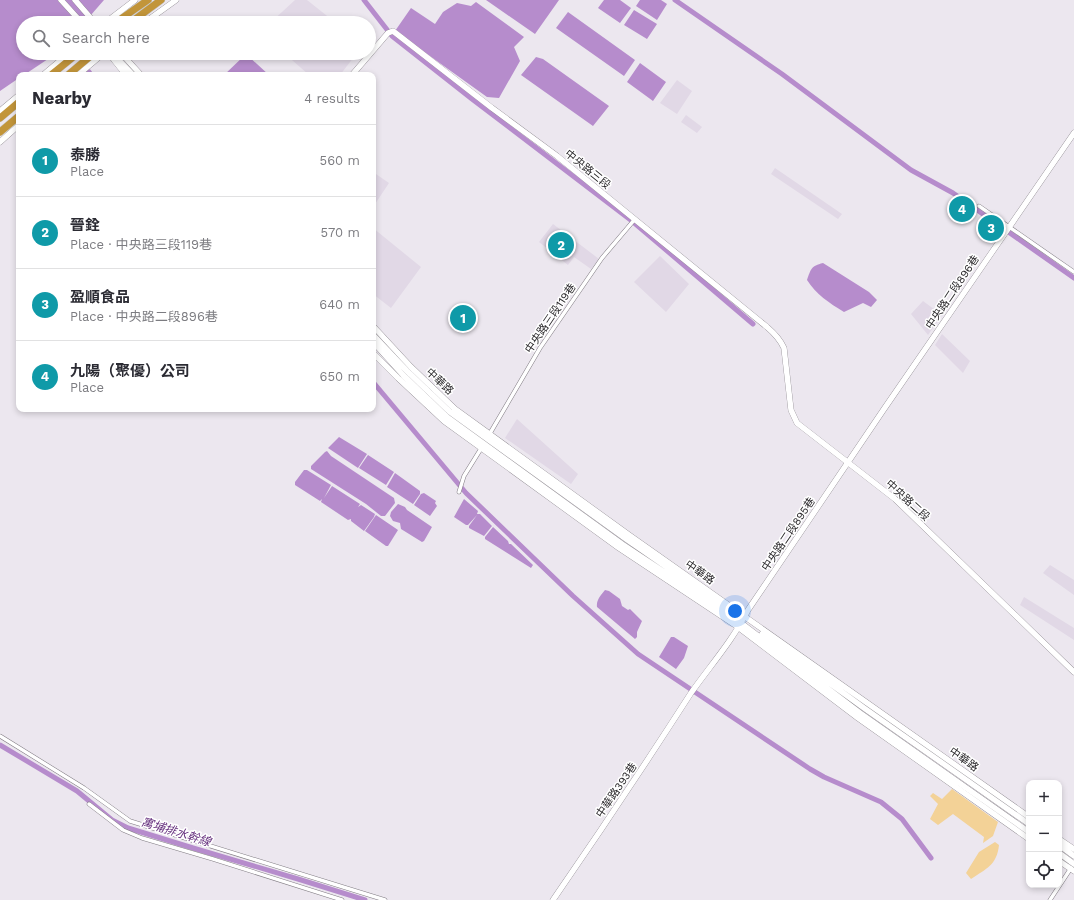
<!DOCTYPE html>
<html lang="en">
<head>
<meta charset="utf-8">
<style>
  :root { --surface:#fff; --page:#f7f7f7; --text:#2b2b33; --muted:#7c7c81; --line:#e1e1e2; --accent:#7a6132 }
  body { margin:0; font-family:"Work Sans","Noto Sans TC",sans-serif; background:var(--page); color:var(--text) }
  .controls { position:absolute; right:12px; bottom:12px; display:grid; overflow:hidden; border-radius:8px; box-shadow:0 2px 6px #0003 }
  .controls button { width:36px; height:36px; display:grid; place-items:center; padding:0; border:0; border-bottom:1px solid var(--line); background:var(--surface); color:var(--text); font:20px sans-serif }
  .you { position:absolute; left:735px; top:611px; width:14px; height:14px; margin:-10px; border:3px solid #fff; border-radius:50%; background:#1a73e8; box-shadow:0 0 0 6px #1a73e833 }
  .badge { display:grid; place-items:center; width:26px; height:26px; border-radius:50%; background:var(--accent); color:#fff; font-size:13px; font-weight:700 }
  .pin { position:absolute; translate:-50% -50%; border:2px solid #fff; box-shadow:0 1px 4px #0006 }
  .list { margin:0; padding:0; list-style:none }
  h2 { display:flex; justify-content:space-between; align-items:center; height:52px; margin:0; padding:0 16px; font-size:17px }
  h2 small { font-size:13px; font-weight:400; color:var(--muted) }
  .list li { display:grid; grid-template-columns:26px 1fr auto; gap:12px; align-items:center; box-sizing:border-box; height:72px; padding:0 16px; border-top:1px solid var(--line) }
  .list b { display:block; font-size:15px; white-space:nowrap }
  .list p { margin:0; font-size:13px; white-space:nowrap; color:var(--muted) }
  .list em { font-size:13px; font-style:normal; color:var(--muted) }
  .icon { flex:none; width:22px; height:22px; fill:none; stroke:currentColor; stroke-width:2; stroke-linecap:round; stroke-linejoin:round }
  .map { position:relative; flex:none; width:1074px; height:900px; overflow:hidden }
  .search { position:absolute; background:var(--surface); box-shadow:0 2px 6px #0003; left:16px; top:16px; width:360px; height:44px; display:flex; align-items:center; gap:10px; box-sizing:border-box; padding:0 14px; border-radius:22px; color:var(--muted); font-size:15px }
  .panel { position:absolute; background:var(--surface); box-shadow:0 2px 6px #0003; left:16px; top:72px; width:360px; height:340px; border-radius:8px }
  .map>svg:first-child { display:block }
  .built { fill:#e1d8e6 }
  .green { fill:#f3d297 }
  .water { fill:#b68ccc }
  .lines { fill:none; stroke-linecap:round; stroke-linejoin:round }
  .canal { stroke:#b68ccc; stroke-width:5 }
  .street-casing { stroke:#817c83; stroke-width:4.5 }
  .secondary-casing { stroke:#817c83; stroke-width:6 }
  .highway-casing { stroke:#c8c8c8; stroke-width:8 }
  .street { stroke:#fff; stroke-width:3.5 }
  .secondary { stroke:#fff; stroke-width:5.5 }
  .highway { stroke:#c2953a; stroke-width:7 }
  .labels { text-anchor:middle; stroke-width:3; stroke-linejoin:round; paint-order:stroke }
  .street-label { font-size:11px; fill:#2c2a2d; stroke:#fff }
  .water-label { font-size:12px; font-style:italic; fill:#67327f; stroke:#fff }
</style>
</head>
<body>
<div class="map">
<svg width="1074" height="900" viewBox="0 0 1074 900">
  <rect width="100%" height="100%" fill="#ece7ef"/>
  <path class="built" d="M295,0H307L336,23H270Z
    M284,53H357L340,75H309Z
    M677,80L692,91L677,114L660,103Z
    M686,115L702,127L697,133L681,122Z
    M775,168L842,214L838,219L771,174Z
    M373,172L389,183L373,207Z
    M553,224L599,259L591,269L574,257L568,265L539,242Z
    M373,228L421,267L391,308L373,294Z
    M660,256L689,284L666,312L634,282Z
    M923,301L942,315L928,335L911,314Z
    M942,334L970,361L963,373L935,345Z
    M517,419L578,474L571,484L505,438Z
    M1050,565L1074,580V595L1043,573Z
    M1024,597L1074,628V640L1020,605Z"/>
  <path class="green" d="M952,789L998,822L993,836L983,843L984,837L953,814L938,825L930,819L938,804L930,796L933,793L942,799Z
    M995,842L999,845C997,865 986,869 971,879L966,873L979,852Z"/>
  <path class="water" d="M0,0H104L84,23H23V53H57L24,75H19V78L0,91Z
    M486,0H559L535,34Z
    M604,0H620L631,8L620,23L598,8Z
    M640,0H661L667,4L657,20L636,6Z
    M476,2L524,37L514,47L520,61L499,98L487,97L395,31L411,8L435,24L443,12L457,3L471,6Z
    M634,10L657,24L647,39L624,25Z
    M568,12L635,60L624,76L556,28Z
    M246,54L269,75H224Z
    M536,57L543,59L609,106L593,126L521,75Z
    M640,63L666,82L653,101L627,82Z
    M823,263L869,292L877,300L871,307L863,303L844,312C829,303 816,294 807,280C811,269 811,266 823,263Z
    M339,437L367,454L358,468L328,448Z
    M327,451L331,456L394,498L395,503L385,516H381L366,504L311,469V466L325,452Z
    M368,455L394,472L386,485L359,468Z
    M304,470H307L331,485L324,498L332,486L360,504L358,507L361,505L375,514L374,517L364,531L351,521V519L348,520L321,502L322,499L320,501L295,485V482Z
    M395,473L420,491V494L413,504L387,487Z
    M424,493L436,501L435,503L437,506L430,516L414,505L421,494Z
    M464,499L478,511L477,514H480L492,526L484,536L469,528V526L477,515L468,525H466L454,517Z
    M398,504L405,507L407,510L432,527L424,541L422,542L401,529L400,523L393,521L390,516L391,512Z
    M376,515L398,530L388,546H386L365,531Z
    M493,527L508,541L509,544H511L533,565L531,568L485,539V537Z
    M605,590L609,591L620,599L622,606L628,610L630,609L642,621L637,632V637L635,639L597,607C596,600 601,595 605,590Z
    M671,637H674L688,646L684,658L676,669L659,657Z"/>
  <g class="lines">
    <path class="canal" d="M364,0L392,36L472,99L632,221L753,324
      M675,0L782,74L911,170L953,193L1074,278
      M89,72L91,75
      M373,382L466,493L573,596L638,654L810,769L824,777L881,802L902,819L931,858
      M0,745L77,791L112,820L128,828L193,848L298,879L365,900"/>
    <defs>
      <path id="street" d="M979,206L1074,272
        M489,435L540,348L602,258L635,219
        M459,492L464,476L482,447
        M0,736L84,788L130,821L385,900
        M89,804L123,830L142,838L213,859L342,900
        M1050,900L1071,868"/>
      <path id="secondary" d="M61,0L82,23
        M75,0L95,23
        M105,23L135,0
        M144,23L176,0
        M109,53L114,60L126,75
        M112,53L133,75
        M121,53L141,75
        M43,75L69,53
        M78,75L104,53
        M352,75L388,33L393,31L492,108L557,156L767,327C774,333 780,339 784,348L791,410L797,423L895,499L1074,672
        M0,111L19,95
        M0,142L19,125
        M373,326L411,367L455,409L629,535L1029,817
        M373,335L407,371L450,412L626,539L726,608
        M373,342L403,375L447,417L622,544L741,623L860,713L1029,832
        M373,353L398,378L444,421L619,548L738,627L858,718L1029,839
        M762,634L864,708L1029,824
        M1059,839L1074,849
        M1059,845L1074,856
        M1059,853L1074,864
        M1059,861L1074,871
        M553,900C600,832 646,763 691,693C710,666 733,640 748,610L884,409L1074,133"/>
      <path id="highway" d="M115,23L148,0
        M130,23L161,0
        M51,75L78,53
        M68,75L94,53
        M0,118L19,102
        M0,132L19,116"/>
    </defs>
    <use href="#street" class="street-casing"/>
    <use href="#secondary" class="secondary-casing"/>
    <use href="#highway" class="highway-casing"/>
    <use href="#street" class="street"/>
    <use href="#secondary" class="secondary"/>
    <use href="#highway" class="highway"/>
  </g>
  <g class="labels">
    <g class="street-label">
      <text transform="translate(588 169) rotate(39)" y="4">中央路三段</text>
      <text transform="translate(952 292) rotate(-56)" y="4">中央路二段896巷</text>
      <text transform="translate(550 318) rotate(-56)" y="4">中央路三段119巷</text>
      <text transform="translate(440 381) rotate(43)" y="4">中華路</text>
      <text transform="translate(908 500) rotate(42)" y="4">中央路二段</text>
      <text transform="translate(788 534) rotate(-56)" y="4">中央路二段895巷</text>
      <text transform="translate(700 572) rotate(35)" y="4">中華路</text>
      <text transform="translate(964 759) rotate(35)" y="4">中華路</text>
      <text transform="translate(616 790) rotate(-56)" y="4">中華路393巷</text>
    </g>
    <g class="water-label">
      <text transform="translate(176 832) rotate(17)" y="4">寓埔排水幹線</text>
    </g>
  </g>
</svg>
<div class="controls">
<button>+</button>
<button>−</button>
<button><svg class="icon" aria-label="locate" viewBox="0 0 24 24"><circle cx="12" cy="12" r="6"/><path d="M12 2v4M12 18v4M2 12h4M18 12h4"/></svg></button>
</div>
<div class="you"></div>
<div class="pin badge" style="left:463px;top:318px;background:#0f9aa8">1</div>
<div class="pin badge" style="left:561px;top:245px;background:#0f9aa8">2</div>
<div class="pin badge" style="left:991px;top:228px;background:#0f9aa8">3</div>
<div class="pin badge" style="left:962px;top:209px;background:#0f9aa8">4</div>
<div class="search"><svg class="icon" aria-label="search" viewBox="0 0 24 24"><circle cx="10" cy="10" r="6"/><path d="M15 15l6 6"/></svg>Search here</div>
<section class="panel">
<h2>Nearby<small>4 results</small></h2>
<ul class="list">
<li><span class="badge" style="background:#0f9aa8">1</span><div><b>泰勝</b><p>Place</p></div><em>560 m</em></li>
<li><span class="badge" style="background:#0f9aa8">2</span><div><b>晉銓</b><p>Place · 中央路三段119巷</p></div><em>570 m</em></li>
<li><span class="badge" style="background:#0f9aa8">3</span><div><b>盈順食品</b><p>Place · 中央路二段896巷</p></div><em>640 m</em></li>
<li><span class="badge" style="background:#0f9aa8">4</span><div><b>九陽（聚優）公司</b><p>Place</p></div><em>650 m</em></li>
</ul>
</section>
</div>
</body>
</html>
